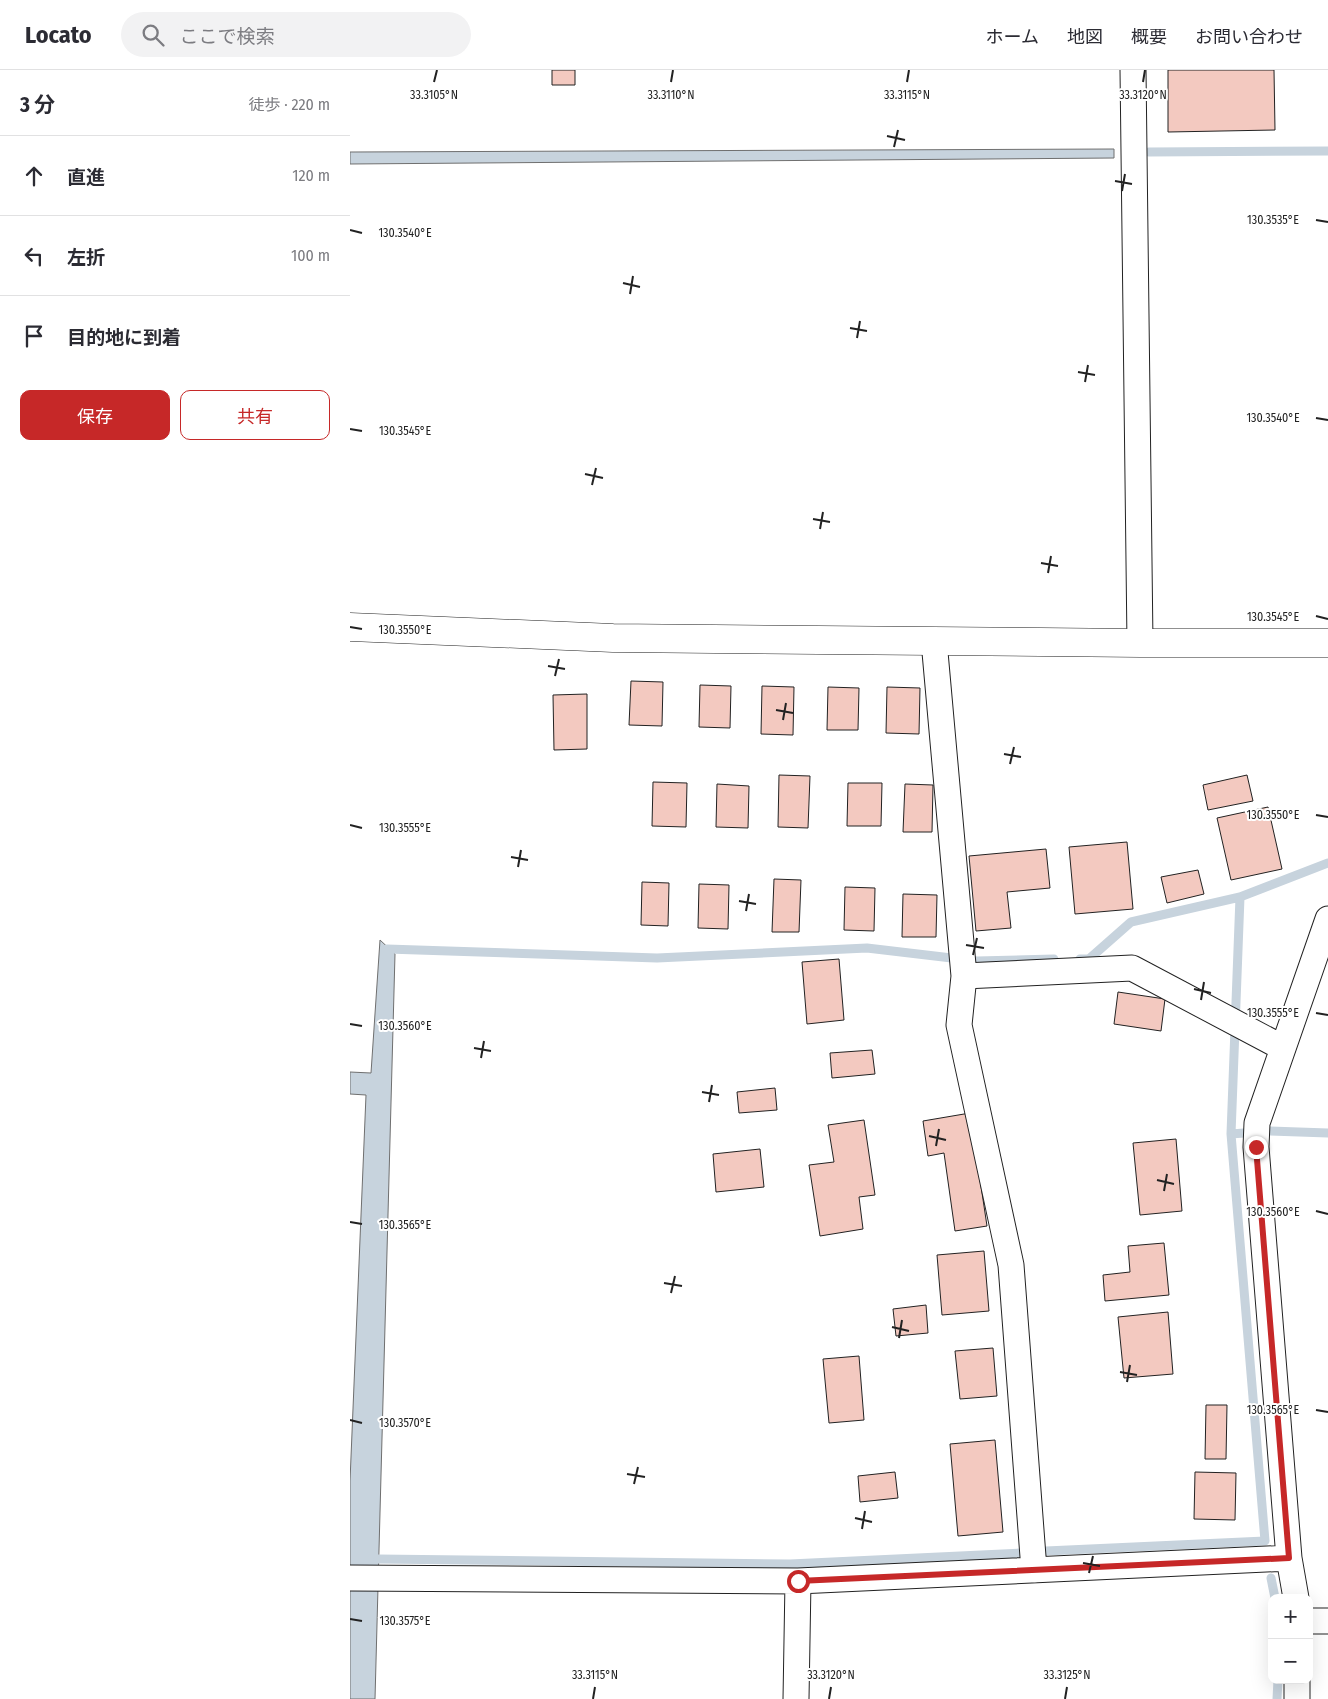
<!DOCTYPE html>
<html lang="ja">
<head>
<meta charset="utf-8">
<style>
  :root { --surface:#fff; --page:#f2f2f3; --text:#2b2b33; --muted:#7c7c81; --line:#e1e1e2; --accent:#c62828 }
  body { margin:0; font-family:"Fira Sans Condensed","Noto Sans JP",sans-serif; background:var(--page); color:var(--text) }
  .controls { position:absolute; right:15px; bottom:15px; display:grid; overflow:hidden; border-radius:10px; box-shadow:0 5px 20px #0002 }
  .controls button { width:45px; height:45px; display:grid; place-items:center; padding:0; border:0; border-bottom:1px solid var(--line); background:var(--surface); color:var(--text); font:25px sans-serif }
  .stop { position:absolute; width:15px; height:15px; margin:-11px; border:4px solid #c62828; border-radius:50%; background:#fff }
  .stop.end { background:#c62828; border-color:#fff; box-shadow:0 1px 5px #0008 }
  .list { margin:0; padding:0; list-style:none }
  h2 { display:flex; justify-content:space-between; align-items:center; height:65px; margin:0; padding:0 20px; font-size:21px }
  h2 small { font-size:16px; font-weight:400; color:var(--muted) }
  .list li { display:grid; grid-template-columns:32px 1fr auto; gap:15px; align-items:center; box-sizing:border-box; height:80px; padding:0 20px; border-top:1px solid var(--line) }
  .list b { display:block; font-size:19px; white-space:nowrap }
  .list em { font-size:16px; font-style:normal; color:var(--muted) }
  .actions { display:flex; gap:10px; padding:15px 20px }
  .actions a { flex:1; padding:11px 0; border:1px solid var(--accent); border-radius:10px; text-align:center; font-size:18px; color:var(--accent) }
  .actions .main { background:var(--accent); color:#fff }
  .icon { flex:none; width:28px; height:28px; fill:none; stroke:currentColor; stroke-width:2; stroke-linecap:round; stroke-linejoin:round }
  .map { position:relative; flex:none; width:978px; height:1629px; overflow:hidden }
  header { display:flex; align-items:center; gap:30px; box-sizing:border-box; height:70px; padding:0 25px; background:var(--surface); border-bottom:1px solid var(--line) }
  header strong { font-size:24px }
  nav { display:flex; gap:28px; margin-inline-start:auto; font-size:18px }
  .search { width:350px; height:45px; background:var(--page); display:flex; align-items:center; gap:12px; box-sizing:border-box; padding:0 18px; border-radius:28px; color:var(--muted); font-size:19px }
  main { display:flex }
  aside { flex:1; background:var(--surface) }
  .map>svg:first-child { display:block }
  .water { fill:#c7d3dd; stroke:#6f6f6f }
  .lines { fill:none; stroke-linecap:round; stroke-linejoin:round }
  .stream { stroke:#c7d3dd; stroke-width:9 }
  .building { fill:#f3c9c0; stroke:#222 }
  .minor-casing { stroke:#222; stroke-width:27 }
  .tertiary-casing { stroke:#222; stroke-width:29 }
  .minor { stroke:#fff; stroke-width:25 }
  .tertiary { stroke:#fff; stroke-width:28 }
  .route { stroke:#c62828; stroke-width:6 }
  .ticks { fill:none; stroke:#222; stroke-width:2 }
  .ticks-label { font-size:12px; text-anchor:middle; fill:#222; stroke:#fff; stroke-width:4; stroke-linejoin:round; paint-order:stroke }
</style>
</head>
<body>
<header>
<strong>Locato</strong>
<div class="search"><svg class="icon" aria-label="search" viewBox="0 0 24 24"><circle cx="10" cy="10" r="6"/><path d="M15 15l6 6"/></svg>ここで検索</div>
<nav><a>ホーム</a><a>地図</a><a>概要</a><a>お問い合わせ</a></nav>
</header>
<main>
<aside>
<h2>3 分<small>徒歩 · 220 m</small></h2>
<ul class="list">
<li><svg class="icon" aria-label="ahead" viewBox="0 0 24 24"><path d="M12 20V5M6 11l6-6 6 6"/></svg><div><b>直進</b></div><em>120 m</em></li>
<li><svg class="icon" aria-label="left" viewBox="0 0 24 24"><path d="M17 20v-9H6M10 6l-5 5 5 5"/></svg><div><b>左折</b></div><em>100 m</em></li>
<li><svg class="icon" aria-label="arrive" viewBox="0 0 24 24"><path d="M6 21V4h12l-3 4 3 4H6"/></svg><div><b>目的地に到着</b></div></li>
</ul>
<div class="actions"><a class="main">保存</a><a>共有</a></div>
</aside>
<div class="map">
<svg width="978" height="1629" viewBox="0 0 978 1629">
  <rect width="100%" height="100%" fill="#fff"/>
  <path class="water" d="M764,79V88L0,94V82Z
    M30,870L45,884L25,1629H0V1411L16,1025L0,1024V1002L21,1003Z"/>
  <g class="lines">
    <path class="stream" d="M799,82L978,81
      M890,827L978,793
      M37,887V879L307,888L517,878L627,891L704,889
      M881,1064L920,1061L978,1063
      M696,1481L915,1471L881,1064L890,827L781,852L739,889H730
      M28,1489L440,1494L671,1483
      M921,1508L925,1528
      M927,1629L928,1610"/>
  </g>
  <path class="building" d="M202,0H225V15H202Z
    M818,0H924L925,60L818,62Z
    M281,611L313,612L312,656L279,655Z
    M350,615L381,616L380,658L349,657Z
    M412,616L444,617L443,665L411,664Z
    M478,617L509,618L508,660H477Z
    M537,617L570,618L569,664L536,663Z
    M237,624V679L204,680L203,625Z
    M429,705L460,706L458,758L428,757Z
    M897,705L903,731L858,740L853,715Z
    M303,712L337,713L336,757L302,756Z
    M498,713H532L531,756H497Z
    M367,714L399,716L398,758L366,757Z
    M555,714L583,715L582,762H553Z
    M918,737L932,799L881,810L867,748Z
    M777,772L783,839L725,844L719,777Z
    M696,779L700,818L657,822L661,858L626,861L619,786Z
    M848,800L854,824L817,833L811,807Z
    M424,809L451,810L449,862H422Z
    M292,812L319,813L318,856L291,855Z
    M349,814L379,815L378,859L348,858Z
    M495,817L525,818L524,861L494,860Z
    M553,824L587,825L586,867H552Z
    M489,889L494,950L457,954L452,892Z
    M768,922L815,929L811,961L764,954Z
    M522,980L525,1004L482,1008L480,983Z
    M425,1018L427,1040L389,1043L387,1022Z
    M620,1043L637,1156L605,1161L594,1083L578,1086L573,1051Z
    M514,1050L525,1125L509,1127L513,1159L470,1166L459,1095L484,1092L478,1055Z
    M826,1069L832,1141L790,1145L783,1073Z
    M410,1079L414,1117L366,1122L363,1084Z
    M814,1173L819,1225L755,1231L753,1205L780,1202L778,1176Z
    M634,1181L639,1241L592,1245L587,1185Z
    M576,1235L578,1263L546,1266L543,1239Z
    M818,1242L823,1304L774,1308L768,1247Z
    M643,1278L647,1326L610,1329L605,1281Z
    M509,1286L514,1350L479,1353L473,1289Z
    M856,1335H877L876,1389H855Z
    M645,1370L653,1462L608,1466L600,1374Z
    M545,1402L548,1428L510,1432L508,1406Z
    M845,1402L886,1403L885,1450L844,1449Z"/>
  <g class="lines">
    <defs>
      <path id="minor" d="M783,0L790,573
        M584,571L614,906L609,955L661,1195L684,1500
        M614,906L782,898L933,978
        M0,1508L448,1511L939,1488
        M946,1528L939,1488L906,1077L907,1053L978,849
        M959,1551H978
        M446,1629L448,1511
        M947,1629V1610"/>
      <path id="tertiary" d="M0,557L263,568L790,573H978"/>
    </defs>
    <use href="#minor" class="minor-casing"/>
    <use href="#tertiary" class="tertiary-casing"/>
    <use href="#minor" class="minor"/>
    <use href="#tertiary" class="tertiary"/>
  </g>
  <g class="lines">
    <path class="route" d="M448,1511L939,1488L906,1077"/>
  </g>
  <path class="ticks" d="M84,12L87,0M321,12L323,0M557,12L559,0M793,12L795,0M537,66L555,70M544,77L548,60M765,111L782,114M772,121L775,104M966,150L978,152M0,160L12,163M273,213L290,217M280,224L283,206M500,258L517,261M507,268L510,251M728,302L745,305M735,312L738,295M966,348L978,350M0,359L12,361M235,404L253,408M242,415L246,398M463,449L480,452M470,459L473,442M691,493L708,496M698,503L701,486M966,546L978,549M0,557L12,559M198,596L215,599M205,606L209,589M426,640L443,643M433,650L436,633M654,684L671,687M660,694L664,677M966,745L978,747M0,755L12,758M161,787L178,790M168,797L171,780M389,831L406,834M396,841L399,824M616,875L634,878M623,885L627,868M844,919L861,923M851,930L854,912M966,943L978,945M0,954L12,956M124,978L141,981M131,988L134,971M352,1022L369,1025M359,1032L362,1015M579,1066L596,1070M586,1076L589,1059M807,1110L824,1114M814,1121L817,1104M966,1141L978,1144M0,1152L12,1154M314,1213L332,1216M321,1223L325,1206M542,1257L559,1261M549,1268L552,1250M770,1302L787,1305M777,1312L780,1295M966,1340L978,1342M0,1350L12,1353M277,1404L295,1407M284,1414L288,1397M505,1448L522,1452M512,1459L515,1441M733,1493L750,1496M739,1503L743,1486M0,1549L12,1551M243,1629L245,1617M479,1629L481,1617M715,1629L717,1617"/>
  <g class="ticks-label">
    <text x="84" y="29">33.3105°N</text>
    <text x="321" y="29">33.3110°N</text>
    <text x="557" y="29">33.3115°N</text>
    <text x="793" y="29">33.3120°N</text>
    <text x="923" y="154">130.3535°E</text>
    <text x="55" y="167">130.3540°E</text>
    <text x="923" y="352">130.3540°E</text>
    <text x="55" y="365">130.3545°E</text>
    <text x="923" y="551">130.3545°E</text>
    <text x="55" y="564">130.3550°E</text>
    <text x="923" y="749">130.3550°E</text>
    <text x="55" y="762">130.3555°E</text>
    <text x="923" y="947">130.3555°E</text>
    <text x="55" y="960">130.3560°E</text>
    <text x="923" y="1146">130.3560°E</text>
    <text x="55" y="1159">130.3565°E</text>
    <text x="923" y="1344">130.3565°E</text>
    <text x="55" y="1357">130.3570°E</text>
    <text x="55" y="1555">130.3575°E</text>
    <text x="245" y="1609">33.3115°N</text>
    <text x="481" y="1609">33.3120°N</text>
    <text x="717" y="1609">33.3125°N</text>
  </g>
</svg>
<div class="controls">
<button>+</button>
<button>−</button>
</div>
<div class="stop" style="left:448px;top:1511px"></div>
<div class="stop end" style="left:906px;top:1077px"></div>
</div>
</main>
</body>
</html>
